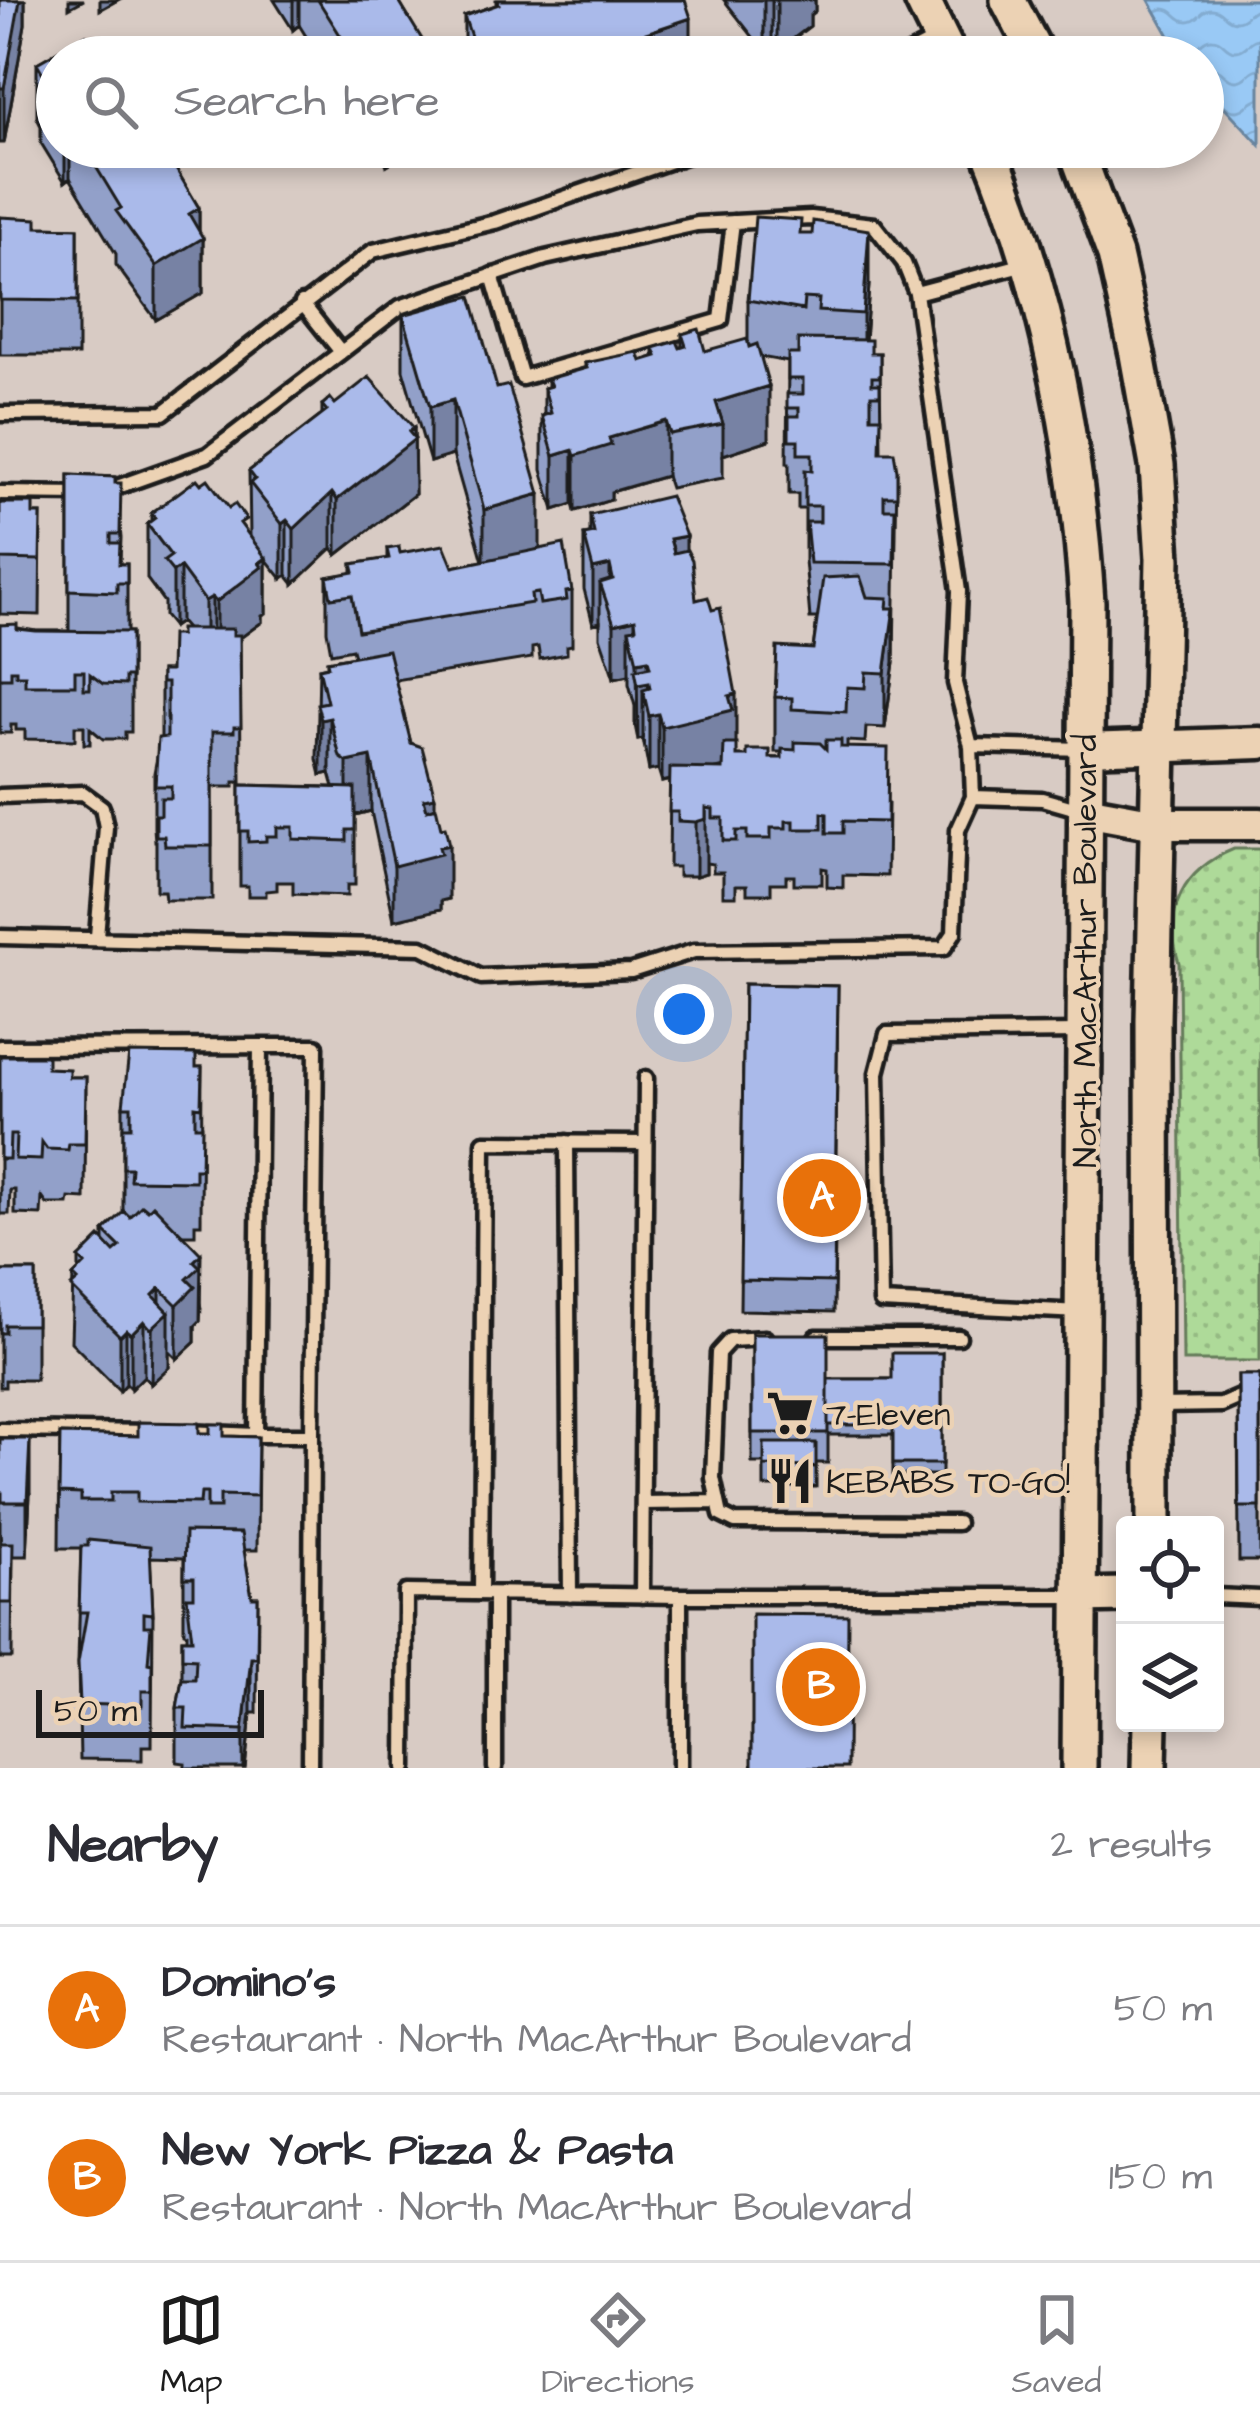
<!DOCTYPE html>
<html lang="en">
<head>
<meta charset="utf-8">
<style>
  :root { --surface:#fff; --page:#f2f2f3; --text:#2b2b33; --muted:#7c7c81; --line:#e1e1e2; --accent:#1c1c1c }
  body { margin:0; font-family:"Architects Daughter",sans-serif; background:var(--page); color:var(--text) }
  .controls { position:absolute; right:36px; bottom:36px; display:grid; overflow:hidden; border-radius:12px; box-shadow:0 6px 18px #0003 }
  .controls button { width:108px; height:108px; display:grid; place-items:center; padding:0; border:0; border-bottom:3px solid var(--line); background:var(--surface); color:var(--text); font:60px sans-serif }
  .scale { position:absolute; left:36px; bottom:30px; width:228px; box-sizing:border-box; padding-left:12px; border:6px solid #1c1c1c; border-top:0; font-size:33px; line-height:42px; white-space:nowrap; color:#1c1c1c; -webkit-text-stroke:9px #ecd2b4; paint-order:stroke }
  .you { position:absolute; left:684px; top:1014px; width:42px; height:42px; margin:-30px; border:9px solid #fff; border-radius:50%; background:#1a73e8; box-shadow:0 0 0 18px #1a73e833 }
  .badge { display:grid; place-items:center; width:78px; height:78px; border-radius:50%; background:var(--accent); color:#fff; font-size:39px; font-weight:700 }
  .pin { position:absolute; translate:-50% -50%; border:6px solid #fff; box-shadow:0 3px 12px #0006 }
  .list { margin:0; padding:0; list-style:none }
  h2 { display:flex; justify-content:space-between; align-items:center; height:156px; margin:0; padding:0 48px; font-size:51px }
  h2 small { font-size:39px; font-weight:400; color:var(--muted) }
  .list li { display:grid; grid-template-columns:78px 1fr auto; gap:36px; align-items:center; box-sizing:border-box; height:168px; padding:0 48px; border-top:3px solid var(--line) }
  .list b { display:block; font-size:45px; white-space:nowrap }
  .list p { margin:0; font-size:39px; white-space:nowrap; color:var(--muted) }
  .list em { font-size:39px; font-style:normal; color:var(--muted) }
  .icon { flex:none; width:66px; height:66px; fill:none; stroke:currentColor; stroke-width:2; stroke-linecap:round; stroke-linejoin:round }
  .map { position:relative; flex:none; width:1260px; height:1768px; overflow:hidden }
  .search { position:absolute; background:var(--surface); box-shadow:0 6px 18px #0003; left:36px; right:36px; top:36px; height:132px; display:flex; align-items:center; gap:30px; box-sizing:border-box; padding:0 42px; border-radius:66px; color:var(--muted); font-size:45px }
  .sheet { height:492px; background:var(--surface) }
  nav { display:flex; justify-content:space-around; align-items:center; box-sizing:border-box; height:168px; border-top:3px solid var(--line); background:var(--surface); font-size:33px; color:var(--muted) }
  nav a { display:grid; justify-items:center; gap:6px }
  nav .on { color:var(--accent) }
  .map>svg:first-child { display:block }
  .grass { fill:url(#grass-dots); stroke:#657b5a; stroke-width:3 }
  .water { fill:url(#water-waves); stroke:#67849e; stroke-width:3 }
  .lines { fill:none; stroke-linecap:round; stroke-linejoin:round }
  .service-casing { stroke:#1c1c1c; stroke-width:21 }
  .tertiary-casing { stroke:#1c1c1c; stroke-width:39 }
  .secondary-casing { stroke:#1c1c1c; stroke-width:42 }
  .service { stroke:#ecd2b4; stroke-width:12 }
  .tertiary { stroke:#ecd2b4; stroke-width:30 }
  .secondary { stroke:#ecd2b4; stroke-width:33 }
  .wall { fill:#92a0c9; stroke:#1c1c1c; stroke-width:3 }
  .shaded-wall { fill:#7782a4; stroke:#1c1c1c; stroke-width:3 }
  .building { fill:#aabaea; stroke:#1c1c1c; stroke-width:3 }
  .labels { text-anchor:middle; stroke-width:9; stroke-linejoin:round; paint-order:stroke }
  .street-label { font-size:33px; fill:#1c1c1c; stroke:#ecd2b4 }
  .poi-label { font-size:33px; fill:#1c1c1c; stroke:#ecd2b4; text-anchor:start }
</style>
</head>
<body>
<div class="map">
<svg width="1260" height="1768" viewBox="0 0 1260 1768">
  <defs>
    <pattern id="grass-dots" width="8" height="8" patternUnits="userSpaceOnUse" patternTransform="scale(3)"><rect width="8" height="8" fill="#aeda99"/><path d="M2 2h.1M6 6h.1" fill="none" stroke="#95ba83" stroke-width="1.8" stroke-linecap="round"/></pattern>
    <pattern id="water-waves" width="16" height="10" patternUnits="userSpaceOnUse" patternTransform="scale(3)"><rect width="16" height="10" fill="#99c9f5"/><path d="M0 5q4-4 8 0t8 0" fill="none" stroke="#83acd1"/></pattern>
  </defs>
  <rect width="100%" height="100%" fill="#d8cbc4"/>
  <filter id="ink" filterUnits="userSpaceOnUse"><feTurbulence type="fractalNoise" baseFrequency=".00833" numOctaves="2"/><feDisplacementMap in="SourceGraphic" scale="24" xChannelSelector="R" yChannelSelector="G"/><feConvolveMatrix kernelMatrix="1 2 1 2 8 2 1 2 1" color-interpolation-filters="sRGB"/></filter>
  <g filter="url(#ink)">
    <path class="grass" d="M1234,849H1260V1361H1183L1179,963C1163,910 1182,870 1234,849Z"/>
    <path class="water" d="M1149,0H1260V145L1203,84V57H1181Z"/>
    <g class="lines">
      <defs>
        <path id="service" d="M902,57L938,38
          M492,275L522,378L721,320L733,222
          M916,293L1025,264
          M302,303L341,352
          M0,414L163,413L373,251L495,222L711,147
          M0,493L82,494
          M971,746L1083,749
          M0,796L83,793L102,807L106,827L97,936
          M973,797L1042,799L1084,811
          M0,937L422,947L481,977L631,971L694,951L944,948L954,933L958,830L973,797L971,746L955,683L959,591L916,293L904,263L874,225L811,218L697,224L545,258L400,307L207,455L109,490
          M260,1046H316L312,1435
          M0,1047L260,1046L256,1435L187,1432
          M567,1142L570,1595
          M1080,1312L881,1302L877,1073L887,1034L1081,1032
          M816,1337H959
          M765,1338L730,1340L718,1353L713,1478L721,1515L735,1522L957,1523
          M1158,1406L1221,1405L1260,1388
          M0,1430L155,1432
          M256,1435H312L310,1768
          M643,1503L715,1502
          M481,1593L484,1142L645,1143
          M495,1594V1768
          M642,1596L646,1078
          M1215,1596L1260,1598
          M405,1768L406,1592L680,1596
          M680,1768V1596H1077"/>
        <path id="tertiary" d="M1085,749L1260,743
          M1085,811L1156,824H1260"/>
        <path id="secondary" d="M922,0L950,57
          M1008,0L1038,57
          M988,147C1048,292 1077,447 1087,602L1079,1768
          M1075,147L1115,255L1137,354L1157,465L1163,559L1153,1020L1154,1525
          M1080,1596L1125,1595
          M1149,1768L1150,1723"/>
      </defs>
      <use href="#service" class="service-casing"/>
      <use href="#tertiary" class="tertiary-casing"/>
      <use href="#secondary" class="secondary-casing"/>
      <use href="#service" class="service"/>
      <use href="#tertiary" class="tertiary"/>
      <use href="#secondary" class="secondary"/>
    </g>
    <path class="wall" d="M0,0H25V24L4,143H0Z
      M274,0H398L431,57H319L299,25L293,30Z
      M496,0H685L691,57H464V16L496,5Z
      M724,0H815V11L810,15V26L777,51L772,45L764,51Z
      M86,35L98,55L105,51L109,57H57V147H163L199,208V232L203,238V293L156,320L116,265V254L70,178L65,182L41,143V126L37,118V63Z
      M376,147H417L387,165Z
      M0,217L37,227L78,228V355H0Z
      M801,234L869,285L865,339L871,353H880L881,452L897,470L894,662L885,728L866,727L865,742L847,741V747L888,803L887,876L843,875V888L827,887V869L822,868V884H794V876H786V883H771V894H747V885H736V896H723V872H713V864L706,863V873L696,876H678V867H669L670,780L662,782L658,769L649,771L643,739L638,740L635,725V706L629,684V675L614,678L600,637V622L593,624L584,589V535L590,534V515L686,551L696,600L736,744L737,756L782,758V752H775V697L813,649L817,618H810L805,560V509H798V494H789V463H787L788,362L761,357L769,440L723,455V478L670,488L666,476L611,492V500L575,511L573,504L554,510L542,470V416L544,415V388L548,386V379L585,368V363L641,361L654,357V348L682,347V334L705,351L748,344V300Z
      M403,315L540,549L572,591V645L567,646V654L540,659L538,647L532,648V658L395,680L411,743L435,808L449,899L441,901V909L394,920L371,811L355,815V885H347V896L293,894V882H277V890L266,891V896H248V886H240V785L334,787L330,773L321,775L317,759L319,668L327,666V661L354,656L352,649L331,653L327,631V577L352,573V564L387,559V549L453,567L483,561L453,455L430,462L403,370Z
      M335,404L414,428L415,494L337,555L332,548L294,584L287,575L282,579L266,559V613L262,615V622L240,638L241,782H234V787H212V900H165L164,891H156V841H155L154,828V773L161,737V671H170L180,635L186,629L180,622L173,627L164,616V602L147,579V524L151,521V513L201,484L250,536L249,471L322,415V405Z
      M69,475L115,477L121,538L120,564H127V632H131V732H125V739H103L90,728V744H84V726H75V740L25,739V730H16V725H11V733H0V625L36,631H69Z
      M0,503L33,514H41L40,615L0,614Z
      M744,984L838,986L834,1312L740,1310Z
      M0,1056L47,1068L69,1077H86L85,1199L69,1198L68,1204H47L42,1197L41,1215L15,1214V1190H10L9,1214H0Z
      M196,1067H202L201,1224H195V1235H183L201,1308L200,1321L195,1326V1342L177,1359L169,1351V1367L151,1384L144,1376L131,1389L126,1384L120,1391L71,1342L73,1276L79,1270V1258L104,1241V1231L123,1213V1106Z
      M0,1271H36V1380H5V1387H0Z
      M752,1334L828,1379H892L942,1353V1475H893V1435H828V1463H816V1487H764V1463H752Z
      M1238,1375H1260V1561H1239Z
      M199,1433L224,1436L258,1437L257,1550H244L252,1597H258L257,1713H251L245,1768H185V1763L177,1762V1708L182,1679V1639H187V1633L184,1632V1558L150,1557L153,1614L152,1746H142V1760L80,1759L78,1663L81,1548H59L60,1434L138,1436Z
      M0,1439L30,1494L27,1556H13L12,1658H0Z"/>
    <path class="shaded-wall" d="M18,0H25V24L4,143V88Z
      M69,0H84L69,8Z
      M100,0H118L100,10Z
      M293,0H299V25L293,30Z
      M764,0H772V45L764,51Z
      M777,0H815V11L810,15V26L777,51Z
      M691,18V57H632V47L643,34Z
      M630,42V57H586Z
      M65,147H70V178L65,182Z
      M387,147H417L387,165Z
      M199,208V240L203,238V293L156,320V266L189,214Z
      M869,230V285L863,369V314Z
      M769,386V440L723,455V424L716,402Z
      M453,400V455L430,462V407Z
      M666,421V476L611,492V500L575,511V456L609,438Z
      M414,428L415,494L337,555V500Z
      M573,450V504L554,510V456Z
      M332,493V548L294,584V529Z
      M540,494V549L484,565V510Z
      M287,520V575L282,579V524Z
      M686,536V590L670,539Z
      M266,558V613L262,615V622L216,656V602Z
      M610,565V610L600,583V622L593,624V569Z
      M180,567V622L173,627V572Z
      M212,597V651L205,656V601Z
      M894,608V662L885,728V673Z
      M635,619V652L629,629V675L614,678V624Z
      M648,660L649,714L643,690V739L638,740L637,662Z
      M736,694V749L733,765L662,782V727Z
      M658,714V769L649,771V716Z
      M330,718V773L321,775V720Z
      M371,757V811L347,817V762Z
      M435,797V852L424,799Z
      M706,808V873L696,876V822Z
      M449,845V899L441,901V909L394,920V866L439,847Z
      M201,1254L200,1321L195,1326V1342L177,1359V1305L194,1261Z
      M160,1288V1320L169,1312V1367L151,1384L153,1295Z
      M144,1321V1376L131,1389V1334Z
      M126,1330V1384L120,1391V1336Z
      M30,1439V1494L27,1556V1502Z
      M251,1658V1713L245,1768H243V1730Z"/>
    <path class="building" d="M0,0H20L4,88H0Z
      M318,0H398L431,54L426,57H354Z
      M498,0H685L691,18L643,34L646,42L632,47L630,42L586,57H478L464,16L499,4Z
      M86,35L98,55L105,51L109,57H57V114L41,88L49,84L37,63Z
      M84,147H163L199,208L189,214L203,238L156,266L116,211L121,208Z
      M0,217L37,219V227L78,228V301L0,300Z
      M755,217L801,220L800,234H812L813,221L869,230L863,314L818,311L819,299L804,298L803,310L748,300Z
      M471,296L497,388L509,385L540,494L484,510L453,400L430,407L403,315Z
      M699,329L705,351L747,339L749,347L757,344L769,386L716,402L723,424L670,434L666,421L609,438L611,445L575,456L573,450L554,456L542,416L551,413L544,388L551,386L548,379L587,368L585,363L638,352L641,361L657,356L654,348L677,341L680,348L686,346L682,334Z
      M798,339L871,340V353H880V377H872V384H880V395H871V417H881L880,452H894L897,470V496H884V509H895L894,564L810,563L806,522H820V506H805V470L812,471V454H798V440H789V416H799V408H787V394H803V379H788V354H798Z
      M369,377L414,428L409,432L415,439L337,500L332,493L294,529L287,520L282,524L250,483L255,479L249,471L327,411L322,405L330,398L335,404Z
      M69,475L115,477V483H121L120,534H111V543H120L119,564H127V583H117V592L69,590Z
      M197,479L201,484L208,479L229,508L235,504L246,519L240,523L266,558L259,563L262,567L216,602L212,597L205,601L180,567L173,572L164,561L171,556L147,524L155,518L151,513Z
      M670,496L686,536L670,539L674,553L687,550L692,560L696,600L708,597L712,610L720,608L736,694L729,696L733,710L662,727L658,714L649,716L643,690L650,688L649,683L638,685L635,670L650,667L648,660L637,662L629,629L636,628L635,619L614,624L600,583L613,579L610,565L593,569L584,535L594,533L590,515Z
      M0,503H33V514H41L40,560L0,559Z
      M564,544L572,591L566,592L567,600L540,604L538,593L531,594L532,603L358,631L352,595L331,598L327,577L354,572L352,564L389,558L387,549L399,547L400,553L444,545L453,567Z
      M860,576L867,597L888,598L887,608H894L885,673L866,672L865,688L847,687L846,712L792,709V698L775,697L777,647L813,649L823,578Z
      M17,624V629L36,631L131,632V677H125V685L103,684L90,674V689H84V671H75V685H25V675H16V670H11V678H0V625Z
      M180,629H233V635H240L241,727H234V732H212V846H165L164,836H156V815H161V798H171V786H155L158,738L167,737V683H161V671H170L171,635H180Z
      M388,650L411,743L422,747L435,797L424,799L427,810L436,807L441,828L445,827L449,845L439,847L441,854L394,866L371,757L347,762L340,757L330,718L321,720L317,704L327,702L319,668L328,666L327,661Z
      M826,740H841V747L888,748L887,822L843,821V833H827V814L822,813V829H794V821H786V828H771V839H747V831H736V841H723V818H713V809L706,808V819L696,822L678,821V812H669L670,768L723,769L724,744H737V756H747V750H770V758H782V749L795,750V742L820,743L826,749Z
      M240,785L355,788V830H347V841L293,839V827H277V836H266V841L248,842V831H240Z
      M744,984L838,986L834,1282L740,1280Z
      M129,1053L196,1054V1067H202L201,1107L195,1106V1126H202L201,1169H195V1181L130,1180L131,1168H123V1127H131V1106H123Z
      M0,1056H47V1068L69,1069V1077H86L85,1144H69L68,1150L47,1149L42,1142L41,1160L15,1159L16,1135H10L9,1159H0Z
      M142,1205L148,1210L153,1205L201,1254L194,1261L200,1267L187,1279L195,1287L177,1305L160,1288L153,1295L169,1312L151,1329L144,1321L131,1334L126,1330L120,1336L71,1287L78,1281L73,1276L85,1264L79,1258L100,1237L114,1252L120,1247L104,1231L124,1211L130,1217Z
      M0,1271H36V1325H5V1333H0Z
      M752,1334H828V1433H752Z
      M892,1353H942V1464H893V1425H828V1379H892Z
      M1238,1375H1260V1507H1239Z
      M138,1422L199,1423V1433H210V1424H224V1436L258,1437L257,1496L220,1495V1508H207V1493H201L200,1503L137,1502V1492H111V1501H81V1494L59,1493L60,1434L138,1436Z
      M0,1439H30L27,1502H2V1493H0Z
      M764,1443H816V1467L764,1466Z
      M185,1532L241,1533L252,1597H258L257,1658H251L243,1730L185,1728L186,1708H177L182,1679H195L196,1659L182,1658V1639H192L187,1597H194V1578H184Z
      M0,1534L1,1543H13L12,1603H0Z
      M88,1540L150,1546L153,1614L144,1613V1626H151L148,1663L152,1664V1691H142V1706L80,1704L78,1663L87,1612H79L81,1546H88Z
      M752,1614L848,1615L847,1768H752Z"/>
  </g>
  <defs>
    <symbol id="supermarket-bare" viewBox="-9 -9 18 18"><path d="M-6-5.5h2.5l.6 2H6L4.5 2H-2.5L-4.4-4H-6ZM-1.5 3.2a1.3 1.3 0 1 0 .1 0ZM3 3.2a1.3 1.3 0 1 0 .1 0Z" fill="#1c1c1c" stroke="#ecd2b4" stroke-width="2.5" paint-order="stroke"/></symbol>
    <symbol id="restaurant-bare" viewBox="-9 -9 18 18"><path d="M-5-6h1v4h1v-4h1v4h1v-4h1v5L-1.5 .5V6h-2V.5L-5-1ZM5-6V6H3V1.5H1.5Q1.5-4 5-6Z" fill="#1c1c1c" stroke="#ecd2b4" stroke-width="2.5" paint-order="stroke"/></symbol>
  </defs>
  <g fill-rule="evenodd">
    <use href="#supermarket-bare" x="757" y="1380" width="66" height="66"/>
    <use href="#restaurant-bare" x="757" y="1448" width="66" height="66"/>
  </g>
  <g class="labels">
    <g class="street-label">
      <text transform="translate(1084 951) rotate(-90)" y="12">North MacArthur Boulevard</text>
    </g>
    <g class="poi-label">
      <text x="826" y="1425">7-Eleven</text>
      <text x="826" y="1493">KEBABS TO-GO!</text>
    </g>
  </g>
</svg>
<div class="controls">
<button><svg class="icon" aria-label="locate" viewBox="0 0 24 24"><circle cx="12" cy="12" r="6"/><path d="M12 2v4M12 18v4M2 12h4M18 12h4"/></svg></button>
<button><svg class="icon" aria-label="layers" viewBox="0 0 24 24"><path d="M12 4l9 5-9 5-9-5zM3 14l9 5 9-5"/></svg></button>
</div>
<div class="scale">50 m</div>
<div class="you"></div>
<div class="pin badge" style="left:822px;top:1198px;background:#e8710a">A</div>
<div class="pin badge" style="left:821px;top:1687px;background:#e8710a">B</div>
<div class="search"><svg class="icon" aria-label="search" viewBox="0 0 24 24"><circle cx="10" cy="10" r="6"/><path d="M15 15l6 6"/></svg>Search here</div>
</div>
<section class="sheet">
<h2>Nearby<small>2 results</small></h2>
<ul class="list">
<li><span class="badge" style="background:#e8710a">A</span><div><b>Domino's</b><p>Restaurant · North MacArthur Boulevard</p></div><em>50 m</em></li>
<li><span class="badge" style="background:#e8710a">B</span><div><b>New York Pizza &amp; Pasta</b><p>Restaurant · North MacArthur Boulevard</p></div><em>150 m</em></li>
</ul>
</section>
<nav>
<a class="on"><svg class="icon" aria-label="map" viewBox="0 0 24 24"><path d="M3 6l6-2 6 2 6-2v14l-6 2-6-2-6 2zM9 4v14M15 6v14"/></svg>Map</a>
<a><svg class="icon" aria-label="directions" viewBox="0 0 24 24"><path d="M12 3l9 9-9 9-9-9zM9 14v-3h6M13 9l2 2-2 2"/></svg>Directions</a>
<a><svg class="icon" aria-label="saved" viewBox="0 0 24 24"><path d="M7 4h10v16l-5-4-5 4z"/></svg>Saved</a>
</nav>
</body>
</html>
